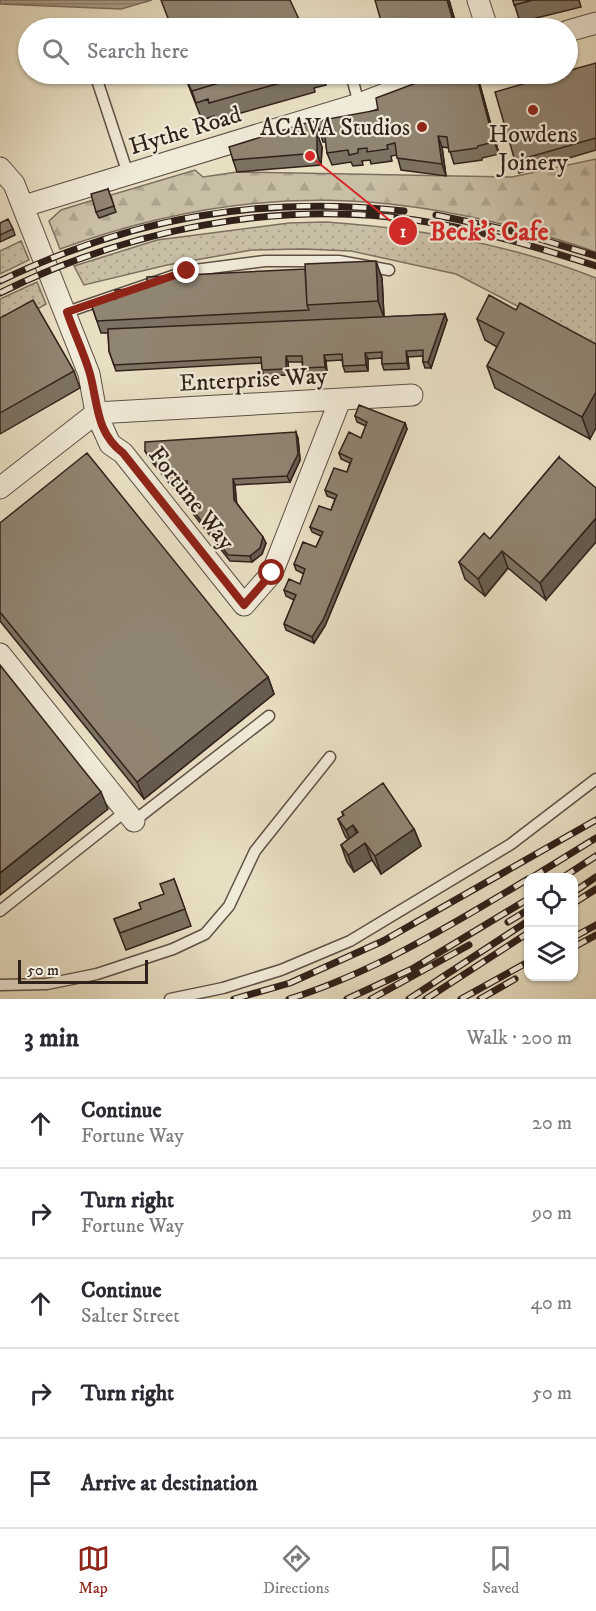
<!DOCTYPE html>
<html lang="en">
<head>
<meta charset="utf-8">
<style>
  :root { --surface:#fff; --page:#f2f2f3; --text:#2b2b33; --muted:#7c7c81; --line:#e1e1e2; --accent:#8f2418 }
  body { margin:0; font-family:"IM FELL DW Pica",serif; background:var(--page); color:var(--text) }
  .controls { position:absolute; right:18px; bottom:18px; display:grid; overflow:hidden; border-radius:12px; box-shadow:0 2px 4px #0004 }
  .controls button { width:54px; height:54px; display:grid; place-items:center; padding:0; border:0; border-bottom:2px solid var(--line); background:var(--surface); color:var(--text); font:30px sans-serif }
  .scale { position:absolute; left:18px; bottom:15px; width:130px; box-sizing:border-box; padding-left:6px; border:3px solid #31211b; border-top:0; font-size:16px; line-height:21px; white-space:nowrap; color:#31211b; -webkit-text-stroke:4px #f0ead8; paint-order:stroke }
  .stop { position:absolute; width:18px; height:18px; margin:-14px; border:4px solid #8f2418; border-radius:50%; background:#fff }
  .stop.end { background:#8f2418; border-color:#fff; box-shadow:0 2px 6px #0008 }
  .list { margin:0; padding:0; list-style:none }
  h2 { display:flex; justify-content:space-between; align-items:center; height:78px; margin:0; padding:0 24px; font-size:26px }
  h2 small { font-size:20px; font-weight:400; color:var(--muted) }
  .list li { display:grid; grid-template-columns:39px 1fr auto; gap:18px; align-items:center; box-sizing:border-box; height:90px; padding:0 24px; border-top:2px solid var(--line) }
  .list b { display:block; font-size:22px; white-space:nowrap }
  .list p { margin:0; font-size:20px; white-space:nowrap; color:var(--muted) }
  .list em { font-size:20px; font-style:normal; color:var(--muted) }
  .icon { flex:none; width:33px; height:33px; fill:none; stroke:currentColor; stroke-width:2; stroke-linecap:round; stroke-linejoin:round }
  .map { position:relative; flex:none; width:596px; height:999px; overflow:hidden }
  .search { position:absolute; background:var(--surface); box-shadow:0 2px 4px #0004; left:18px; right:18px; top:18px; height:66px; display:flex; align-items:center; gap:15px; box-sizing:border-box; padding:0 21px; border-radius:33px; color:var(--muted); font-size:22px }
  .sheet { height:528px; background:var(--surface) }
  nav { display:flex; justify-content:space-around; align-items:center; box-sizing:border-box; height:84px; border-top:2px solid var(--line); background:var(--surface); font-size:16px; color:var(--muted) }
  nav a { display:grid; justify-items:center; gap:3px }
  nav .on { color:var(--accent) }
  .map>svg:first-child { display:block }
  .grass { fill:url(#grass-dots); stroke:#7d7060; stroke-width:1.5 }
  .forest { fill:url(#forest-firs); stroke:#7d7060; stroke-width:1.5 }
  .water { fill:url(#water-rules); stroke:#7a6c5e; stroke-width:1.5 }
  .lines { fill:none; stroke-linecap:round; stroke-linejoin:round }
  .lane-casing { stroke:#5f5045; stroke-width:13 }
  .street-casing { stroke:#5f5045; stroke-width:23 }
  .lane { stroke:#f0ead8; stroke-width:10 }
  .street { stroke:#f0ead8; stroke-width:21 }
  .rail-casing { stroke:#31211b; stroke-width:7 }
  .rail { stroke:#f0ead8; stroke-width:4.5; stroke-dasharray:14; stroke-linecap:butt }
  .wall { fill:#7c7262; stroke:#31211b; stroke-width:1.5 }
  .shaded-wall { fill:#655c50; stroke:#31211b; stroke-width:1.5 }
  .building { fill:#908472; stroke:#31211b; stroke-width:1.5 }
  .route { stroke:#8f2418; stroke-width:8 }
  .poi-dot { fill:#8f2418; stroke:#f0ead8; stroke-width:2 }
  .labels { text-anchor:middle; stroke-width:4.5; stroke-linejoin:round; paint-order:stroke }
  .poi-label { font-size:24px; fill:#31211b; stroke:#f0ead8; text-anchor:end }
  .street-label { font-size:24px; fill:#31211b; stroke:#f0ead8 }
  .leader { fill:none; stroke:#d62828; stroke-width:2 }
  .callout-dot { fill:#d62828; stroke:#f0ead8; stroke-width:2 }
  .mark-label { font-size:18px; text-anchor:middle; font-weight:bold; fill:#fff }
  .callout-label { font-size:26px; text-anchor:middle; font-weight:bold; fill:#d62828; stroke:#f0ead8; stroke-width:4.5; stroke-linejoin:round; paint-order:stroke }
</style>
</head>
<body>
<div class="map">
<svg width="596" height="999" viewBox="0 0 596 999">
  <defs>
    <pattern id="grass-dots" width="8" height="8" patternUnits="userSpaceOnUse" patternTransform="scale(1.5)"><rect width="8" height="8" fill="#c9bfa6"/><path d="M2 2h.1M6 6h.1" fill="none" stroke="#ada48e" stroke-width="1.8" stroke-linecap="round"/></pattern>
    <pattern id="forest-firs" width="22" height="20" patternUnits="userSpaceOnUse" patternTransform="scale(1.5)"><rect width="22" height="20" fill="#c9bfa6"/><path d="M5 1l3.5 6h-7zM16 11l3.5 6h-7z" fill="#ada48e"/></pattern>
    <pattern id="water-rules" width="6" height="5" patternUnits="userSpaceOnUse" patternTransform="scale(1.5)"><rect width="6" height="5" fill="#aa9e8a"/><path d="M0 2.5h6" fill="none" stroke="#8b8070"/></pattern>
  </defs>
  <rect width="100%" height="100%" fill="#e8dfc3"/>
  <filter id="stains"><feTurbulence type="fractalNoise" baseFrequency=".00333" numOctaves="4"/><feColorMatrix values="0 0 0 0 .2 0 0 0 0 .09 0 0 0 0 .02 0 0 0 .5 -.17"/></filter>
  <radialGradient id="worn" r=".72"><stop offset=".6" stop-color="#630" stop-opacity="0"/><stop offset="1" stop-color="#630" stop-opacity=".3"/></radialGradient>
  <path class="grass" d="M326,222C417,228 510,244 596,278V347L456,274L351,251L303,249L252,250L167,265L84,285L74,266L157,240L289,223Z
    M21,241L29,260L0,274V251Z
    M37,282L46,304L0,331V299Z"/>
  <path class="forest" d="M596,159V252C407,187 249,180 60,249L49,221L61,210L93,200L115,212L111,195L195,170L203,177L237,172L512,177Z"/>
  <path class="water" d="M0,0H152L121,9L0,4Z"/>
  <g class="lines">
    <defs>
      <path id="lane" d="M351,74L359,104
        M96,77L128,174
        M67,312L187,271L265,261H339L389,270
        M134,821L269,716
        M0,911L126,811
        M0,985L47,984L97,974L173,949L205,934L229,906L255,851L330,757
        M170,999L223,988L281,970L350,941L511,844L596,779"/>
      <path id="street" d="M478,0L487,28
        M568,31L596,23
        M0,168L14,184L89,374L96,413L110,444L123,453L244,605L272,573L340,400
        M24,206L359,104L437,74
        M96,413L412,395
        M0,488L96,413
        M0,654L134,821"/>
    </defs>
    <use href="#lane" class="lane-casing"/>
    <use href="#street" class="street-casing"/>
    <use href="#lane" class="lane"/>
    <use href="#street" class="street"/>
    <defs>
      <path id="rail" d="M436,215L517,232L596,256
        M0,281C131,218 259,195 404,211
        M0,293C127,230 274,200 415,220C477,229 537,247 596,266
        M531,878L596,838
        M562,878L596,856
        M574,892L596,877
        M574,903L596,889
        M508,922L528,910
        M574,937L596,925
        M574,947L596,935
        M234,999L290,983L383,941L596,820
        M289,999C375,972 451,925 528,879
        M347,999L412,969L528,899
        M371,999L469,945
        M409,999L528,921
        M426,999L528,933
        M461,999L528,962
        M480,999L515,979"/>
    </defs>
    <use href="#rail" class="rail-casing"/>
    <use href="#rail" class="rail"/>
  </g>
  <path class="wall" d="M449,0L457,28H383Z
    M513,0H579L581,7L520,22Z
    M596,63V150L519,173L515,161Z
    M184,74H321L326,85L314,88L315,92L216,120L214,116L202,120Z
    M440,74H477L499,154L482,158V160L454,164L449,148L442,147L446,176L401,170L397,155L391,156L392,161L371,164L370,160L362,161L363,165L353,166L351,162L332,165L327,153L326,142H323L319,130L378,110Z
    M322,147L321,165L237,172L233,160Z
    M108,189L116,212L99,218L96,212Z
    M0,223L13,229L15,235L0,242Z
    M382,278L384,317L445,314L447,320L431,368H425L423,362V356L408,357L409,369L384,370L382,364V358L368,359V371L345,372L343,366L342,360L326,361L327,373L305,374L303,368L302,362H288L289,375L264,376L262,370V363L116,371L109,351L108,333H101L90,301Z
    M516,310L596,344L590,439L495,388L487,366L497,347L485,340L477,319Z
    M0,318L74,371L80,388L0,434Z
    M355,416L405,423L407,429L325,626L314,643L286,630L284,624L294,600L286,596L284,590L300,584L304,574L296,570L294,564L316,547L321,536L312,532L310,527L331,510L335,499L327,496L325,490L347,472L350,463L341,459L339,453L361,438L366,426L357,422Z
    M298,438L300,460L290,482L235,485L236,502L266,543L262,554L252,562L230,561L190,510L188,504L187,487L173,488L148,457L145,451Z
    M559,457L546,600L508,568L485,596L465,579L459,562L490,539Z
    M0,523L268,677L274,694L144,799L0,621Z
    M342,812L414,829L421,846L381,874L372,860L354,872L347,862L341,845L348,840L345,836L338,819L343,816Z
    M174,879L191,926L126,950L114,919L141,909L164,894Z"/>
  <path class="shaded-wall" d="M447,0H449L457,28H456L454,24Z
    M476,74H477L499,154L494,142Z
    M313,121L322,147L321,165L317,153Z
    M438,136L442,147L446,176L442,164Z
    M376,261L382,278L384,318L378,301Z
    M445,314L447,320L431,368L428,362Z
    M406,351L408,357L409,369L407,363Z
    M365,353L368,359V371L366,365Z
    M324,355L326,361L327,373L325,367Z
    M286,356L288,362L289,375L286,369Z
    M596,392V428L590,439L582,417Z
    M405,423L407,429L325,626L314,643L312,637Z
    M296,432L298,438L300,460L290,482L287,476Z
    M233,479L235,485L237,506L234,500Z
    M596,518V542L546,600L540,583Z
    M263,537L266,543L262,554L252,562L250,556Z
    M502,551L508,568L485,596L478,579Z
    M268,677L274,694L144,799L137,782Z
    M101,792L108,809L0,895V873Z
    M353,825L360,842L353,847L346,830Z
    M414,829L421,846L381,874L375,856Z
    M365,843L372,860L354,872L348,855Z"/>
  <path class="building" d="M161,0H290L303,28H166L171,26Z
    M375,0H447L454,24L439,28H383Z
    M513,0H533L514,5Z
    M596,63V138L515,161L495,92L558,74H567V71Z
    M184,74H249L192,91L193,94Z
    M249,74H309V75L209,103L208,99L196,103L192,91Z
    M440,74H476L494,142L478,146L477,148L449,152L447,137L438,136L442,164L397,158L395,143L387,145L388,149L367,152V148L358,149V153L349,155L348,150L327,153L324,130H319L317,121L378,110L376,98Z
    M313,121L317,135V153L233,160L229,147Z
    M108,189L114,206L96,212L91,194Z
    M8,219L13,229L0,235V223Z
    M376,261L378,301L307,305L305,264Z
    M305,269L307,305L309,310L97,321L90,301L116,299L115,290L147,288V277Z
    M489,295L516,310L520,303L596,344V392L582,417L487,366L504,333L477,319Z
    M33,300L74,371L0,413V318Z
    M445,314L428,362H423V350L406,351L407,363L382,364V352L365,353L366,365L343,366L342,354L324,355L325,367L303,368L302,356H286V369L262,370L261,357L114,365L109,351L108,329Z
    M359,405L405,423L323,620L312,637L284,624L296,595L284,590L289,579L300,584L305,569L294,564L303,542L316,547L323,532L310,527L319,506L331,510L337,495L325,490L334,468L347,472L352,459L339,453L349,432L361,438L367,422L355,416Z
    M296,432L298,454L287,476L233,479L234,500L263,537L260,548L250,556L228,555L188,504L187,481L171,482L145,451V442Z
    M87,453L268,677L137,782L0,612V523Z
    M559,457L596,488V518L540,583L502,551L478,579L459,562L484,533L490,539Z
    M0,665L101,792L0,873Z
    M383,783L414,829L375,856L365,843L348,855L341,845L358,832L353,825L346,830L338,819L344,815L342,812Z
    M174,879L185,909L120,933L114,919L141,909L139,903L164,894L160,884Z"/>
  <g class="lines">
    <path class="route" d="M187,271L67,312C74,333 84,353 90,374C98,404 96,433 123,453L244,605L272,573"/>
  </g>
  <g class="poi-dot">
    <circle cx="533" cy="110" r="6"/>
    <circle cx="422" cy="127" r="6"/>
  </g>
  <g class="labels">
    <g class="poi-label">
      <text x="410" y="135">ACAVA Studios</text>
      <text x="533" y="142" text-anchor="middle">Howdens<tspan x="533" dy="28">Joinery</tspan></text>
    </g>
    <g class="street-label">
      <text transform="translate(185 130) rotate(-17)" y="8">Hythe Road</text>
      <text transform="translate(253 379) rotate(-3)" y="8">Enterprise Way</text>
      <text transform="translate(192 498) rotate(52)" y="8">Fortune Way</text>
    </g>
  </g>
  <path class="leader" d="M310 156L403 231"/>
  <g class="callout-dot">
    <circle cx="310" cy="156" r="6"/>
    <circle cx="403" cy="231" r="15"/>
  </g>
  <g class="mark-label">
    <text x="403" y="237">1</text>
  </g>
  <g class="callout-label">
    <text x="489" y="240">Beck's Cafe</text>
  </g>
  <rect width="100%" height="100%" filter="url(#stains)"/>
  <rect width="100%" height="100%" fill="url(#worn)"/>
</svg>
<div class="controls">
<button><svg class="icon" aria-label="locate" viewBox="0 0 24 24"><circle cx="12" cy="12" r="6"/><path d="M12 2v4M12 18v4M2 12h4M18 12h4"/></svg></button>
<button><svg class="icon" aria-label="layers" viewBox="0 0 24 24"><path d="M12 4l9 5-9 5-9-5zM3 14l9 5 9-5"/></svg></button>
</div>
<div class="scale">50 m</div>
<div class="stop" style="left:272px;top:573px"></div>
<div class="stop end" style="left:187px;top:271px"></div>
<div class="search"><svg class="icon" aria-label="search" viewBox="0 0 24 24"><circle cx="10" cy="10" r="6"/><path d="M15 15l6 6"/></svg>Search here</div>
</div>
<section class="sheet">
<h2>3 min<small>Walk · 200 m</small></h2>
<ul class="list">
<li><svg class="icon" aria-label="ahead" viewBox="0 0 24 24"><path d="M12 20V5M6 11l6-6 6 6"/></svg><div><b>Continue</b><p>Fortune Way</p></div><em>20 m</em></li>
<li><svg class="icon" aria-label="right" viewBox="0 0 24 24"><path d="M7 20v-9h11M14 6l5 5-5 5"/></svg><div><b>Turn right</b><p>Fortune Way</p></div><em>90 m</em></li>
<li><svg class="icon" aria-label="ahead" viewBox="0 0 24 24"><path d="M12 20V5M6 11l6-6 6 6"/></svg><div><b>Continue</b><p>Salter Street</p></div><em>40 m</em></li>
<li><svg class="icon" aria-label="right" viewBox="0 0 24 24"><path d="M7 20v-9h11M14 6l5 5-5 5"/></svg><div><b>Turn right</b></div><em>50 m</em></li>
<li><svg class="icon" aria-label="arrive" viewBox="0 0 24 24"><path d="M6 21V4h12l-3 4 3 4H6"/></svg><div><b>Arrive at destination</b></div></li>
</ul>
</section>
<nav>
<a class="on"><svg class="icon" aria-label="map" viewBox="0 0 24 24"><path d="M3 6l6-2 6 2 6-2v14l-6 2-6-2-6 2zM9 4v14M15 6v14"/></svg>Map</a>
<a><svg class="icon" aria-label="directions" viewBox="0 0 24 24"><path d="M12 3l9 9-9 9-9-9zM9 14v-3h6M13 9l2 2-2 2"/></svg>Directions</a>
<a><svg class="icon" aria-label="saved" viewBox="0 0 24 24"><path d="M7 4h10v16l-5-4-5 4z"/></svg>Saved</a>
</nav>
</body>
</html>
